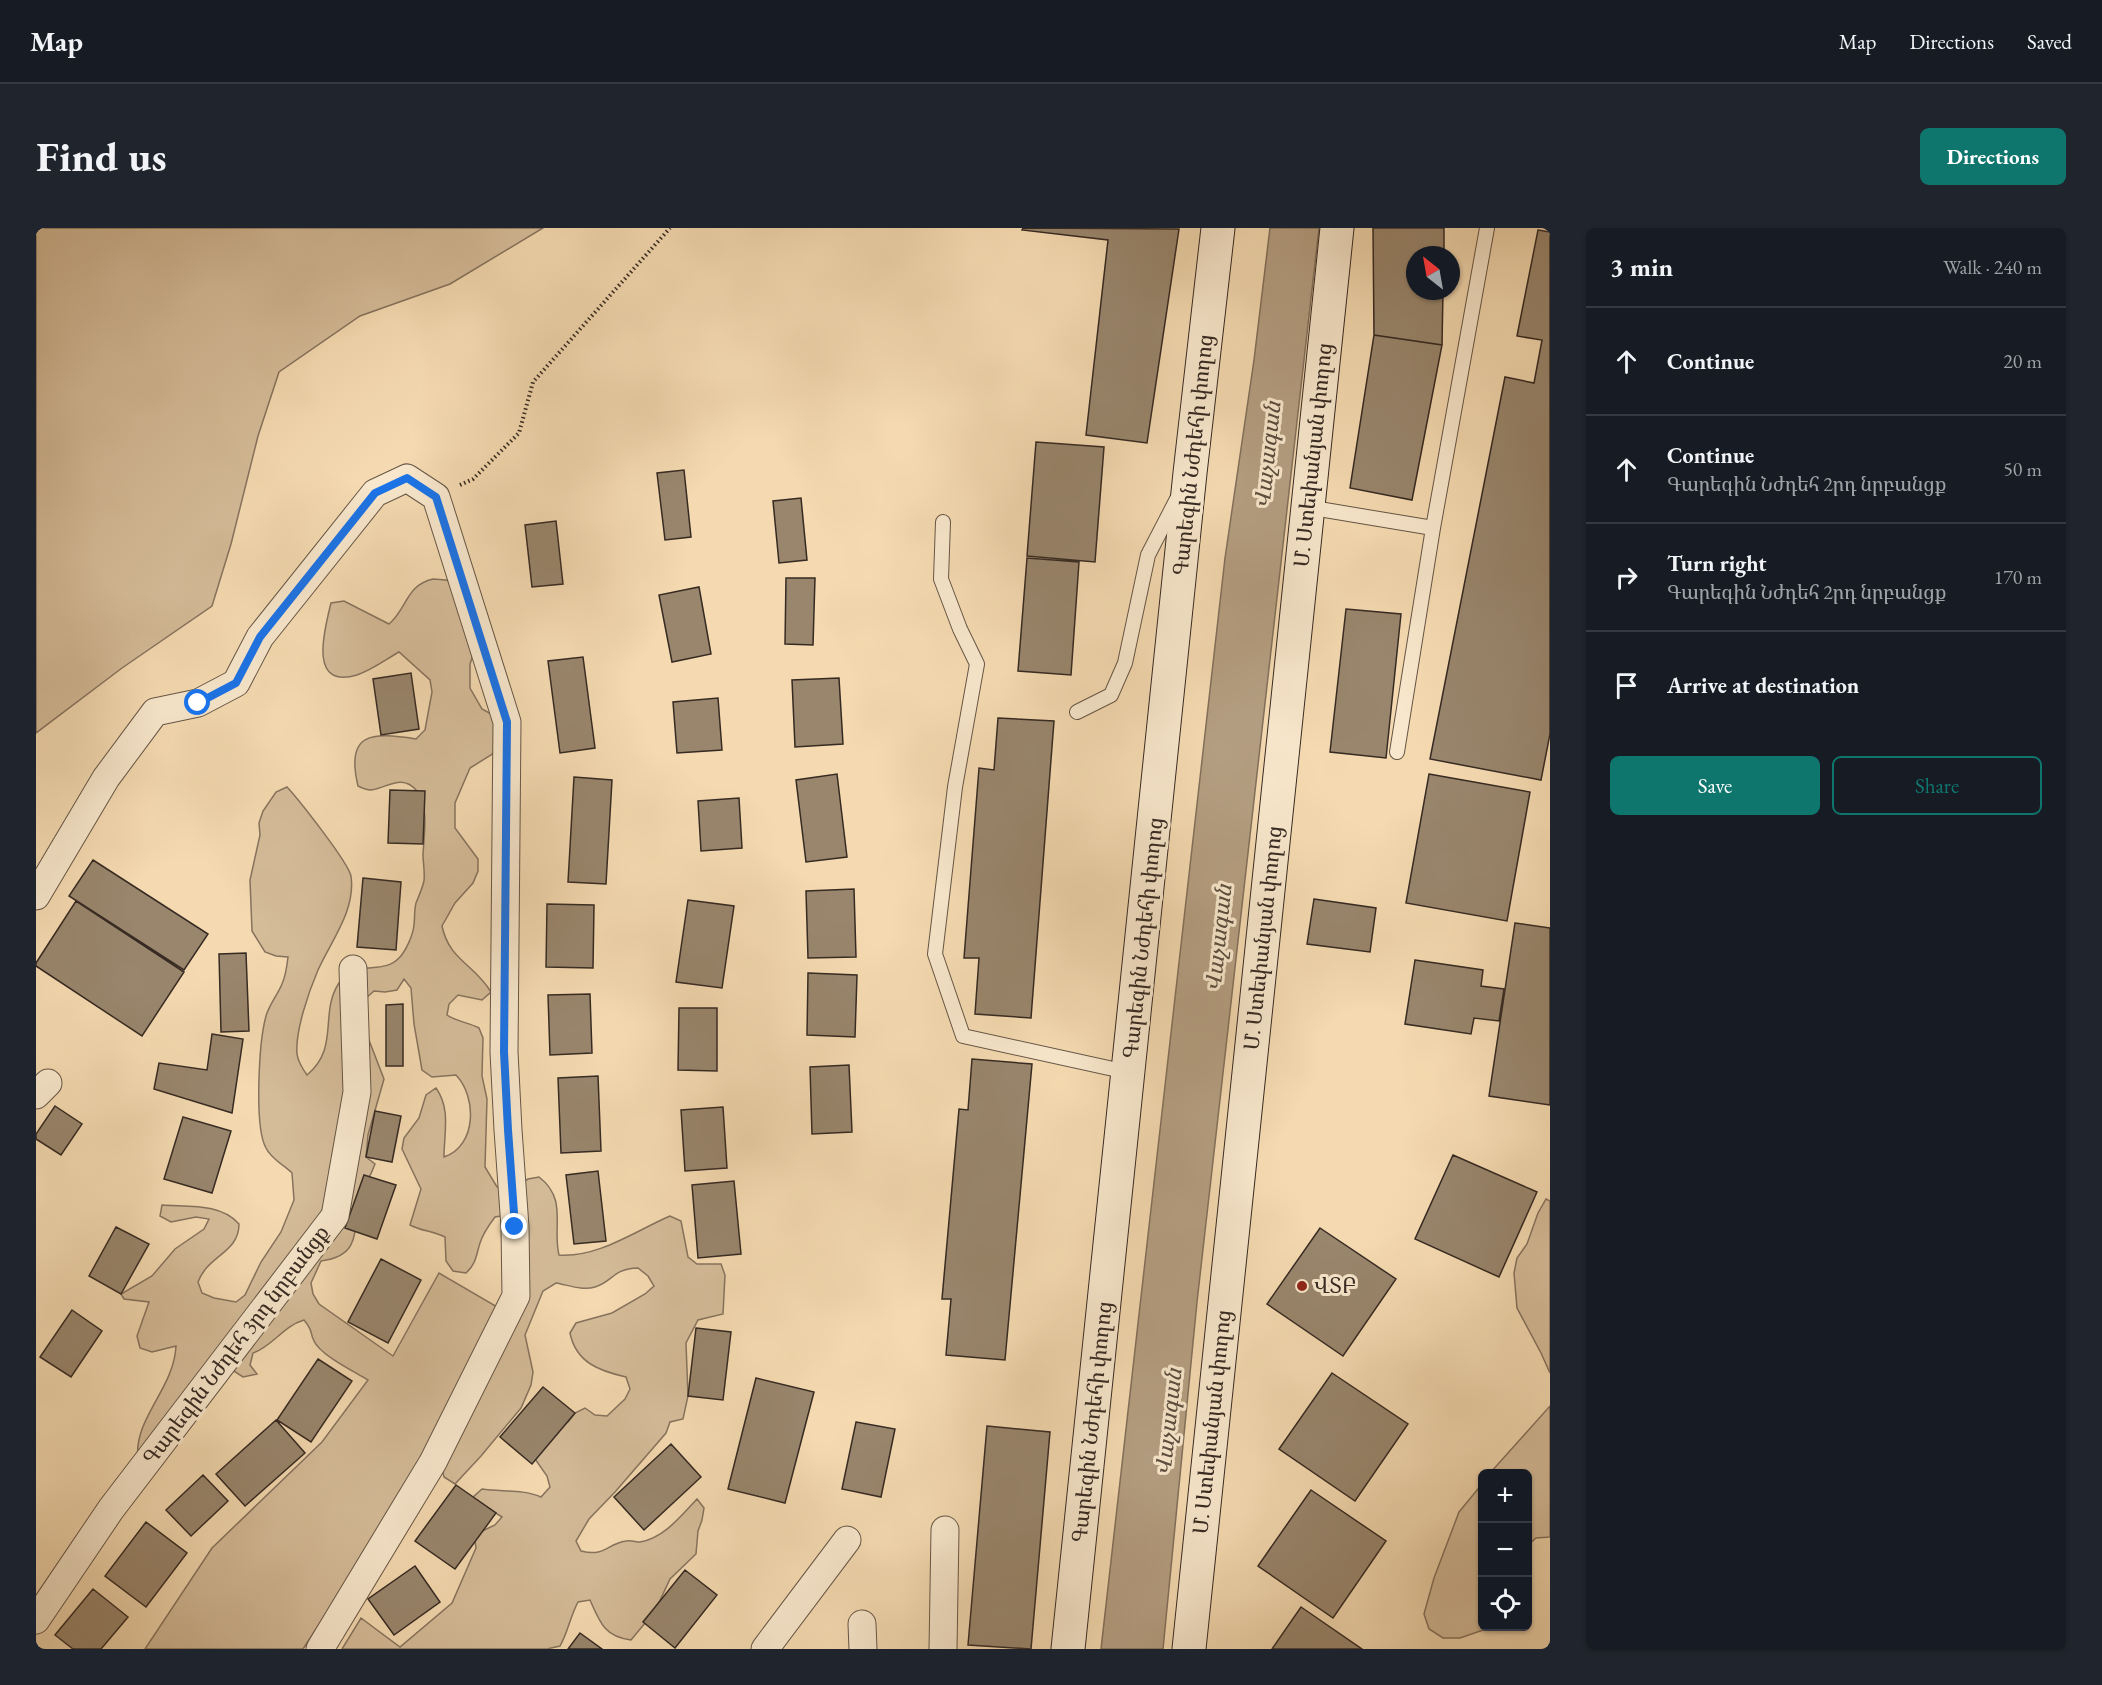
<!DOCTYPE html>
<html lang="en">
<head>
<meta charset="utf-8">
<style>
  :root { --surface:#171b24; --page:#20242c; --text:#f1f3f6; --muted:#9ea1a6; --line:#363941; --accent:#0f766e }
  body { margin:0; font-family:"EB Garamond","Noto Serif Armenian",serif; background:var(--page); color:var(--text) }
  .controls { position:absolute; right:18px; bottom:18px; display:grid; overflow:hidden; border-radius:9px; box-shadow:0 2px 4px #0004 }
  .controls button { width:54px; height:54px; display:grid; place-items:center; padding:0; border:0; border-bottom:2px solid var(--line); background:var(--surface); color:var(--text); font:30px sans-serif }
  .compass { position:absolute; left:1370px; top:18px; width:54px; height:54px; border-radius:50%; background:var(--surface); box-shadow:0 2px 4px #0004; rotate:329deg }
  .stop { position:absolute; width:18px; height:18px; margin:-14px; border:4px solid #1a73e8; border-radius:50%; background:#fff }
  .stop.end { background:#1a73e8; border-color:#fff; box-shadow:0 2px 6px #0008 }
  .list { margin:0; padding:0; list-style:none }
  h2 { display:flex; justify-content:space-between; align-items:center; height:78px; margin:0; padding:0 24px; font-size:26px }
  h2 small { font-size:20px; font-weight:400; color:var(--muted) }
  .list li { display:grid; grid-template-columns:39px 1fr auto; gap:18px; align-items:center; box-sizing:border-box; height:108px; padding:0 24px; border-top:2px solid var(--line) }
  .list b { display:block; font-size:22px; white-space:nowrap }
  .list p { margin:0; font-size:20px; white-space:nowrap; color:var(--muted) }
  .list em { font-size:20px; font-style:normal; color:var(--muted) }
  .actions { display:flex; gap:12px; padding:18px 24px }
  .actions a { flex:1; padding:14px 0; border:2px solid var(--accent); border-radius:9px; text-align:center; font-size:21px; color:var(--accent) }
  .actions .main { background:var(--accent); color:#fff }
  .icon { flex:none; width:33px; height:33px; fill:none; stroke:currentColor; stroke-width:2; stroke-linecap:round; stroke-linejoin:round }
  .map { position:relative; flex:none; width:1514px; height:1421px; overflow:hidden; border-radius:9px }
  header { display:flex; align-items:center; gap:36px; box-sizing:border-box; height:84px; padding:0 30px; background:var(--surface); border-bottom:2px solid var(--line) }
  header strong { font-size:28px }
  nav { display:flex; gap:33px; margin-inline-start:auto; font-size:21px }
  .intro { display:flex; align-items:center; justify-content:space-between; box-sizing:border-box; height:144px; padding:0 36px }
  h1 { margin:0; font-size:42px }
  .button { padding:15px 27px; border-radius:9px; background:var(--accent); color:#fff; font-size:21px; font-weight:700 }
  main { display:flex; gap:36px; padding:0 36px }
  aside { flex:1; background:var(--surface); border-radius:9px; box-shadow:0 2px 4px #0004 }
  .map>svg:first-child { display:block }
  .green { fill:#d5bc99; stroke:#86735e; stroke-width:1.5 }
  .water { fill:#b49e81; stroke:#82705b; stroke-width:1.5 }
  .building { fill:#99866d; stroke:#362a23; stroke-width:1.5 }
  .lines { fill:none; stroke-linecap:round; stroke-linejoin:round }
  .lane-casing { stroke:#665646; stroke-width:16 }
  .street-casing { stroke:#665646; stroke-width:29 }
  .secondary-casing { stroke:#362a23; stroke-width:35 }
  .path { stroke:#362a23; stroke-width:4; stroke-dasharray:1.5 3; stroke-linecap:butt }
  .lane { stroke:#f8e7cc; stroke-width:14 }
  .street { stroke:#f8e7cc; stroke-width:27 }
  .secondary { stroke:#f8e7cc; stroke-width:33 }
  .route { stroke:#1a73e8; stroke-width:8 }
  .poi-dot { fill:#8f2418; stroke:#f8e7cc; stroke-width:2 }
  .labels { text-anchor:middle; stroke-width:6; stroke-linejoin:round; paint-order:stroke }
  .street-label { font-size:21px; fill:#362a23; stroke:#f8e7cc }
  .poi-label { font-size:21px; fill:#362a23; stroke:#f8e7cc; text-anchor:start }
  .water-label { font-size:22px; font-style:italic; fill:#5c4d3f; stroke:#f8e7cc }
</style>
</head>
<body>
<header>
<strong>Map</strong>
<nav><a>Map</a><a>Directions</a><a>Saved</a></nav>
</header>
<div class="intro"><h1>Find us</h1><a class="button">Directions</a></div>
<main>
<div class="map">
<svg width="1514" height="1421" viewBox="0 0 1514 1421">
  <rect width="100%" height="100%" fill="#f5dab1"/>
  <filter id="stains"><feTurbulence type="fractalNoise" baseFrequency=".00333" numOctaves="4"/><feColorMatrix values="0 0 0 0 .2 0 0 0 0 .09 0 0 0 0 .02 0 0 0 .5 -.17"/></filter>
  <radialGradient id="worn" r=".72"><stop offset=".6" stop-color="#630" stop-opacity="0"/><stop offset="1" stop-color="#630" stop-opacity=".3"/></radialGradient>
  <path class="green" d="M0,0H507L414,56L324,88L243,144L222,208L195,316L176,378L86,440L0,505Z
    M397,351L410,352L422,356L438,424L434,436V460L446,481L457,487L465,517L455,527L434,540L419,575V600L442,631V643L437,655L419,675L406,698C413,732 438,736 455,764L446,772L422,767L413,776L411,787C421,794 432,794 443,800L447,810L446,848L451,871L449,939L461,959L472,963L492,951L503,949C532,971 516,999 523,1027C562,1030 599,1003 634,988L645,993L652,1029L661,1036H685L689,1047L687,1086L662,1092L650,1115L652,1168L647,1191L634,1194L630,1205L579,1264L553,1291L540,1313L545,1323C570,1329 570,1316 590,1313C595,1312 600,1314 604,1314C628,1310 646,1287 661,1271L668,1280L666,1292L662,1303L660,1326L634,1351L619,1383L595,1412C569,1409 564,1395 554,1372L542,1374C534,1389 532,1404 524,1418L511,1421H306L325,1390L364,1419L416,1375L440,1320L438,1307L459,1297L466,1289L436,1270L446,1261C465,1264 487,1261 505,1269L514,1259L511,1248L497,1228L512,1208L532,1194L539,1185L549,1180L559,1187L571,1188L589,1171L594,1161L590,1149C564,1143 540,1135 534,1105L540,1095L576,1085L609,1066L618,1058L612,1048L602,1040C576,1041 578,1053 559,1059C547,1063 532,1057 520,1055L507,1063L489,1107L497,1144L495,1157L485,1180L445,1228L419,1256L408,1249L405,1236L466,1114L472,987L459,989C453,997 447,1005 444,1015C440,1028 440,1036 430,1045L417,1043L410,1033L409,1009C397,1003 385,1003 374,997L385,961L366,921L368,910L383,890L390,867L400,860C415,881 408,905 408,929C441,918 441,869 420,847L396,849L386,842L378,796L375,760L368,751L361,762L349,764L338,763L329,771L331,807L348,851L332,907L330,929L339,936C337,940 336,945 333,949C331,953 327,955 325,960C313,992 333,1027 285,1033L275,1055L277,1066L283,1076L357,1128L403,1045L463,1080L384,1244L267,1421H109L176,1320L286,1214L332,1152C319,1144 284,1127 278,1113C273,1103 278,1104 268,1092C247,1098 237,1118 217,1125L214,1137L221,1146L207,1149L187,1136L102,1231C97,1191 138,1161 140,1118L116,1124L104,1120L101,1108L113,1074L88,1071L85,1066L116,1048L139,1021L168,1001L173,991L160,989L135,994L124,988L126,977C152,979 185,975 203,996C203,1025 172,1027 162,1054L166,1065L178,1070L200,1074L209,1067L225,1034L245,1004L258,972L256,945C248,937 235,931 230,920C218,899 223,813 230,788C233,777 242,766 246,756C250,747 251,738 252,729L240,728L229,724L216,703L214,652L224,607L223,595L227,583L240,564L251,559C263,572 312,634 315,648C320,682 295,713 282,742C273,763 259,803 261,826C262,834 266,840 271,847C304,820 283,785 303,755C319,730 346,748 363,730C370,723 377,707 378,697C379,690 378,683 380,675C383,668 386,661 388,653C389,644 387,635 387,626C388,609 393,577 381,563C366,545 351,560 335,562C331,562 326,560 322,558C309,504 336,504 380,511L389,502L396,464L394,452L363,424C349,432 336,442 321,447C271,462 289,400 295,375L308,373L353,396C371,381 370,357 397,351Z
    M1510,971L1514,973V1145L1505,1125L1481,1080L1478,1045L1481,1030L1491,1016L1502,985Z
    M1514,1178V1309L1500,1310L1492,1317V1246L1454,1245Z
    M1446,1256V1398L1456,1399L1424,1410H1407L1393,1401L1388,1386L1398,1350L1423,1284Z"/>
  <path class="water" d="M1234,0H1283L1161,1074L1127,1421H1065L1189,330L1218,132Z"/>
  <path class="building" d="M987,0L1143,1L1111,215L1050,207L1072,12L986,2Z
    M1337,0H1408V27H1379V63H1407L1406,117L1338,107Z
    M1502,2L1514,4V506L1505,552L1394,531L1469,149L1498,155L1506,112L1481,108Z
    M1338,107L1406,117L1376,272L1314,260Z
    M1000,214L1068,219L1059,334L991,328Z
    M648,242L655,309L629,312L621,245Z
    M765,270L771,332L743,335L737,273Z
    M520,293L527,356L496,359L489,297Z
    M991,330L1043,334L1035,447L982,443Z
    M750,350H779L777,417L749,416Z
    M663,359L675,426L636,434L623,367Z
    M1310,381L1365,386L1350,530L1294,524Z
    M547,429L559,520L524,525L512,433Z
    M375,445L383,501L345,507L337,451Z
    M803,450L807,516L759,519L756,452Z
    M682,470L686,522L641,525L637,474Z
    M962,490L1018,493L995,790L939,786L943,730H928L943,540L958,542Z
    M801,546L811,629L770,634L760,552Z
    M1393,546L1494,564L1471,693L1370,675Z
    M538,549L576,552L570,656L532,654Z
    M354,562L389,563L387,616L352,615Z
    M703,570L706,620L665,623L662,573Z
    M57,632L172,706L148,742L33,668Z
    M327,650L365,654L360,722L321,719Z
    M818,661L820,729L772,730L770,663Z
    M1278,671L1340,680L1334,724L1271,716Z
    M652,672L698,678L686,760L640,754Z
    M40,673L148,744L106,808L0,738V735Z
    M511,676L558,677L557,740L510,739Z
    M1479,695L1514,700V877L1453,868Z
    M210,725L213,803L185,804L183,726Z
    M1379,732L1447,742L1445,758L1468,761L1463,793L1438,790L1435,806L1369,796Z
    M772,745L821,747L819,809L771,807Z
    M554,766L556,825L514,827L512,767Z
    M367,776V838H350V777Z
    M643,780H681V843L642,842Z
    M176,806L207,811L196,885L118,861L123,835L171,842Z
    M936,831L996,836L969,1132L910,1127L915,1071H906L923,881L932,882Z
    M813,837L816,904L776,906L774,839Z
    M562,848L565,923L525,925L522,850Z
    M19,878L46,896L25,927L0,911V906Z
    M687,879L691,940L649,943L645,882Z
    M339,883L365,888L356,934L330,929Z
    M147,889L195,903L176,965L128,951Z
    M1417,927L1501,964L1463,1049L1379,1011Z
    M562,943L570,1013L538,1016L530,947Z
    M328,947L360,957L341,1011L309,1000Z
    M698,953L705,1026L662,1030L656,957Z
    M80,999L113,1016L85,1066L53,1048Z
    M1284,1000L1360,1051L1307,1128L1231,1076Z
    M345,1031L385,1052L352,1115L312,1094Z
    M36,1082L66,1103L35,1149L4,1129Z
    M660,1100L695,1104L687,1172L652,1168Z
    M282,1131L316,1153L275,1214L241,1192Z
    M1296,1145L1372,1196L1319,1273L1243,1221Z
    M720,1150L778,1164L749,1275L692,1261Z
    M507,1159L539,1185L496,1236L464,1209Z
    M240,1192L269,1225L209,1278L180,1246Z
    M820,1194L859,1201L845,1269L806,1261Z
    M951,1198L1014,1204L995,1421L932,1417Z
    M635,1216L665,1249L608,1302L578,1269Z
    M167,1247L192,1273L155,1308L130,1282Z
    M420,1257L460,1285L419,1341L379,1313Z
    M1275,1262L1350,1313L1297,1390L1222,1338Z
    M110,1294L151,1325L110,1379L69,1348Z
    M379,1338L404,1374L358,1407L332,1371Z
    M649,1342L681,1367L639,1420L607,1394Z
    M57,1361L92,1389L65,1421H37L19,1407Z
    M1265,1379L1326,1421H1236Z
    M544,1405L566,1421H532Z"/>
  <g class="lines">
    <defs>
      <path id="lane" d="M1271,279L1397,300L1451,0
        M907,294L905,351L924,401L941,436L919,559L899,726L927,808L1091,844
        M1041,484L1075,467L1089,435L1112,327L1141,271
        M1361,524L1397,300"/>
      <path id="street" d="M0,668L70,550L119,484L162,475L200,455L224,409L339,265L371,250L400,269L471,494L468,824L472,902L479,999L480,1068L397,1234L284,1421
        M0,867L12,855
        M0,1392L75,1281L299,988L321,864L317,741
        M826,1396L827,1421
        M729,1421L811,1312
        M907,1421L909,1302"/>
      <path id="secondary" d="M1032,1421L1154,245L1182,0
        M1153,1421L1301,0"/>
    </defs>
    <use href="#lane" class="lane-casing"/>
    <use href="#street" class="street-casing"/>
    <use href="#secondary" class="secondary-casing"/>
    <path class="path" d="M424,257L437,251L483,205L497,154L634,0"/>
    <use href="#lane" class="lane"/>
    <use href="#street" class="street"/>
    <use href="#secondary" class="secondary"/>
  </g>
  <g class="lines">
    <path class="route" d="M162,475L200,455L224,409L339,265L371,250L400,269L471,494L468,824L472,902L479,999"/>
  </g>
  <circle class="poi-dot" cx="1266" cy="1058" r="6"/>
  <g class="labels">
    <g class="street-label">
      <text transform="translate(1157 227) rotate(-84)" y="7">Գարեգին Նժդեհի փողոց</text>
      <text transform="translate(1277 227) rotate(-84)" y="7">Մ․ Ստեփանյան փողոց</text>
      <text transform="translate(1107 710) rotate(-84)" y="7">Գարեգին Նժդեհի փողոց</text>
      <text transform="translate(1227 710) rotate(-84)" y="7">Մ․ Ստեփանյան փողոց</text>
      <text transform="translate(200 1117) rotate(-53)" y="7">Գարեգին Նժդեհ 3րդ նրբանցք</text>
      <text transform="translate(1056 1194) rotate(-84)" y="7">Գարեգին Նժդեհի փողոց</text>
      <text transform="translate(1176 1194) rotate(-84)" y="7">Մ․ Ստեփանյան փողոց</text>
    </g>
    <g class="poi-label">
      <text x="1278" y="1065">ՎՏԲ</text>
    </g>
    <g class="water-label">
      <text transform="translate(1231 227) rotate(-84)" y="8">Վաչագան</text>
      <text transform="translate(1182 710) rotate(-84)" y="8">Վաչագան</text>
      <text transform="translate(1132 1194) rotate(-84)" y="8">Վաչագան</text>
    </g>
  </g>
  <rect width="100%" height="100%" filter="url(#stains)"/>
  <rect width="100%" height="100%" fill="url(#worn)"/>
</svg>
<div class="controls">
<button>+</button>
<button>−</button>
<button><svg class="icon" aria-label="locate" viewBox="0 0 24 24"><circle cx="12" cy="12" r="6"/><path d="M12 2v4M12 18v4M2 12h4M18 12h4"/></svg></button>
</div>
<svg class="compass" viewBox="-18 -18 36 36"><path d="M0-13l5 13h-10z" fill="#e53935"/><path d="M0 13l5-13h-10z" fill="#9ea1a6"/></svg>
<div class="stop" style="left:162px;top:475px"></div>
<div class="stop end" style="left:479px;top:999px"></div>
</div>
<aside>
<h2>3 min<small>Walk · 240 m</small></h2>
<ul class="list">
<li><svg class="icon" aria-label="ahead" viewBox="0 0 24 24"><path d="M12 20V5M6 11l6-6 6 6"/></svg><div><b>Continue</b></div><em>20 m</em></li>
<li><svg class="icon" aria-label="ahead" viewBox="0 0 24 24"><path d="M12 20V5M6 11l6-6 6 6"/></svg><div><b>Continue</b><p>Գարեգին Նժդեհ 2րդ նրբանցք</p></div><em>50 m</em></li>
<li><svg class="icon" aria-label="right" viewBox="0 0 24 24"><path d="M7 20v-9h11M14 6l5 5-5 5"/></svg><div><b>Turn right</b><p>Գարեգին Նժդեհ 2րդ նրբանցք</p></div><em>170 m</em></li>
<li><svg class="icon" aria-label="arrive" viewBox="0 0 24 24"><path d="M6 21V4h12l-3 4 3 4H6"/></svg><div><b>Arrive at destination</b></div></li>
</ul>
<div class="actions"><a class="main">Save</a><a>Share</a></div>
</aside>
</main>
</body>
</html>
